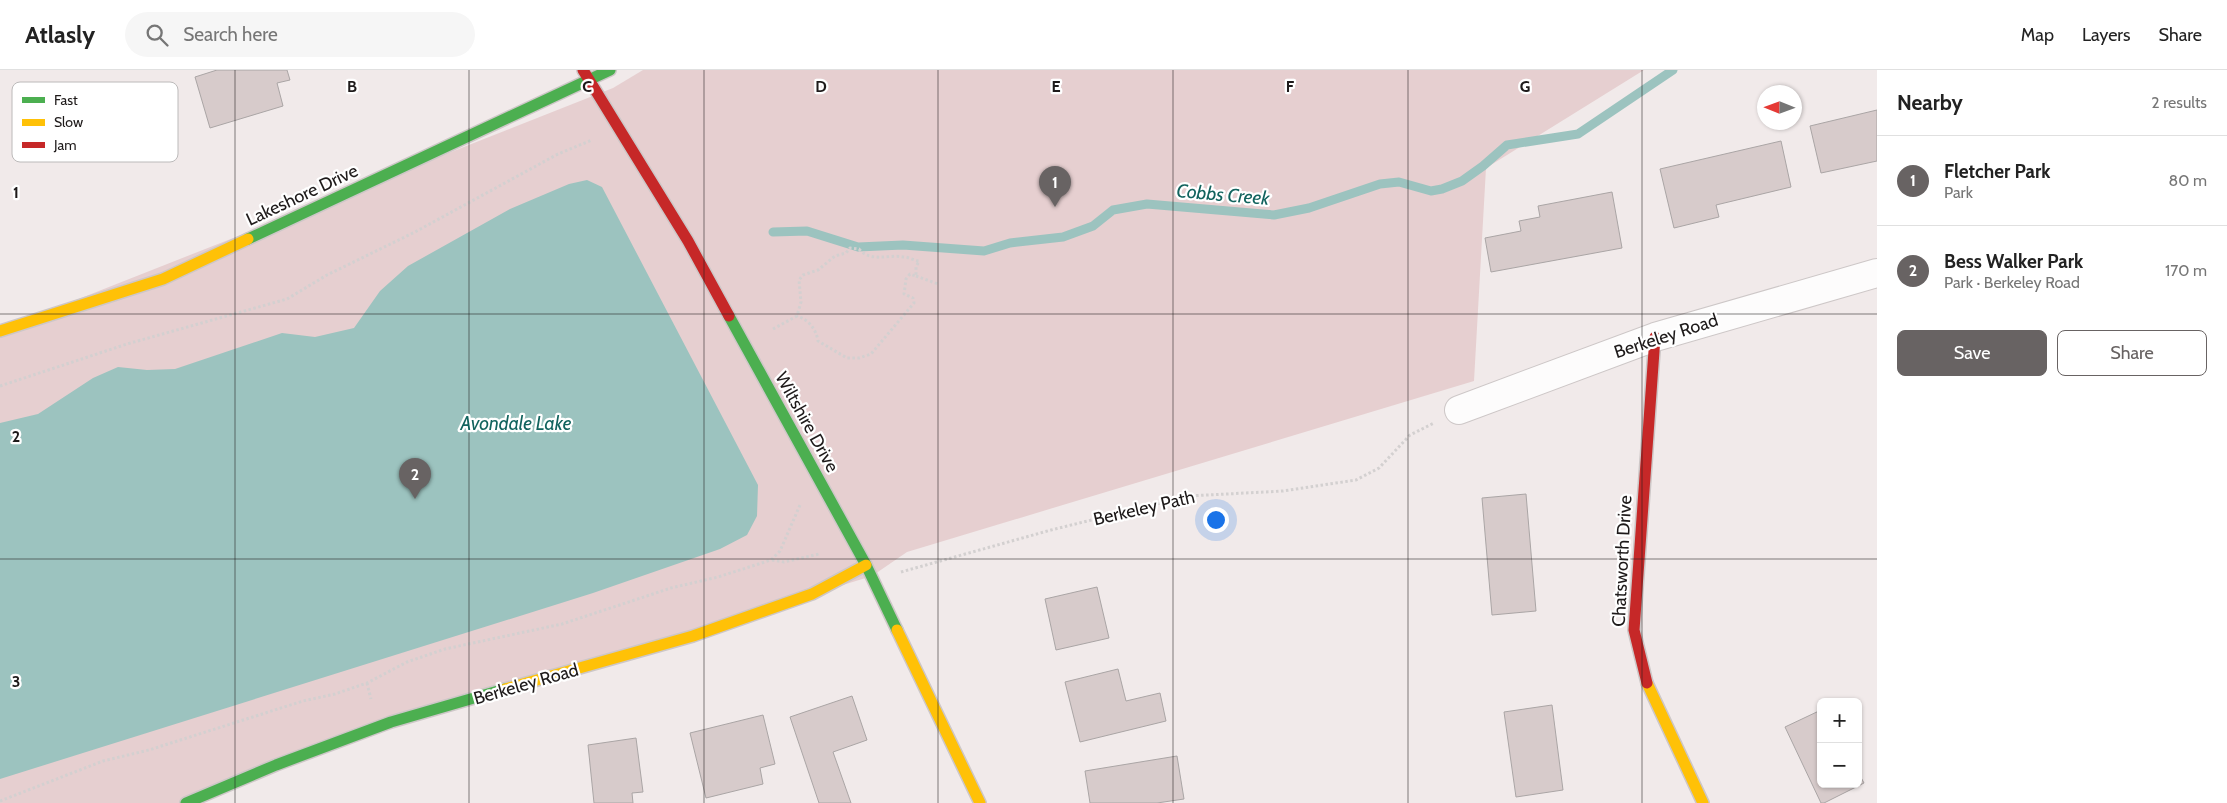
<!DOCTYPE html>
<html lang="en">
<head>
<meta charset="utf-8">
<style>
  :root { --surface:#fff; --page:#f6f6f6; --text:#222; --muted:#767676; --line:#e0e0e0; --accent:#686363 }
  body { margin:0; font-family:Cabin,sans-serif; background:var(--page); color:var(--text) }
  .controls { position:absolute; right:15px; bottom:15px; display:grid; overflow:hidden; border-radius:8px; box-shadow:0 1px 4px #0004 }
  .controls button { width:45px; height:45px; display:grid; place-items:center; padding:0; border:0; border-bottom:1px solid var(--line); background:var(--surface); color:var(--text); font:25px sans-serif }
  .compass { position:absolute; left:1757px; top:15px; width:45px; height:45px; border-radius:50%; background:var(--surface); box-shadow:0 1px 4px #0004; rotate:271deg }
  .you { position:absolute; left:1215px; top:449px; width:18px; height:18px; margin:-12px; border:4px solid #fff; border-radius:50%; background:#1a73e8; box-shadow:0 0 0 8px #1a73e833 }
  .badge { display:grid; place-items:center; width:32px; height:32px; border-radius:50%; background:var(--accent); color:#fff; font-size:16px; font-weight:700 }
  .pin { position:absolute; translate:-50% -41px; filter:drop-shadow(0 1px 2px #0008) }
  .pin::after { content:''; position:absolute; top:26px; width:18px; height:15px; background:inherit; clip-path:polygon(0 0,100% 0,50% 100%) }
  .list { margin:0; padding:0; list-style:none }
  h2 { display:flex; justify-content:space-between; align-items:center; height:65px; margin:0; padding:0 20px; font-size:21px }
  h2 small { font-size:16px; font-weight:400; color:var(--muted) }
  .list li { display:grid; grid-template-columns:32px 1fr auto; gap:15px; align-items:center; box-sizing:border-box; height:90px; padding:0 20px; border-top:1px solid var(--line) }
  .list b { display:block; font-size:19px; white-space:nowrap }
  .list p { margin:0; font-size:16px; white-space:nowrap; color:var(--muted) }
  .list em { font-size:16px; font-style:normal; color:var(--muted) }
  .actions { display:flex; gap:10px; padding:15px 20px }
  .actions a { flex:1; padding:11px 0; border:1px solid var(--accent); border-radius:8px; text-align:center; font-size:18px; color:var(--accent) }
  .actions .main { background:var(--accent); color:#fff }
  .icon { flex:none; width:28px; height:28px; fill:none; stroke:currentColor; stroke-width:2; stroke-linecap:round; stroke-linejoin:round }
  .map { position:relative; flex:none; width:1877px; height:733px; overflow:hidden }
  header { display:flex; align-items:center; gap:30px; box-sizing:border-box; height:70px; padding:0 25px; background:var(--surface); border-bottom:1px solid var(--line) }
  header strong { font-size:24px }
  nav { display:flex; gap:28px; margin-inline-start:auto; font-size:18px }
  .search { width:350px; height:45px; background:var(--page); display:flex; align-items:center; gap:12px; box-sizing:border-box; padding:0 18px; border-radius:28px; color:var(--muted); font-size:19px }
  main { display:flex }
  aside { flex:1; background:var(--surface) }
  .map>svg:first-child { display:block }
  .green { fill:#e6cfd0 }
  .water { fill:#9cc3bf }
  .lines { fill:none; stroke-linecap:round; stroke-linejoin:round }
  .stream { stroke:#9cc3bf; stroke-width:9 }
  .building { fill:#d7cbcb; stroke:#aaa5a5 }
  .street-casing { stroke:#cdc7c7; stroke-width:30 }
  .fast-casing { stroke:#cdc7c7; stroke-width:14 }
  .slow-casing { stroke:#cdc7c7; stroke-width:14 }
  .jam-casing { stroke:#cdc7c7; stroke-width:14 }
  .path { stroke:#d3d0d0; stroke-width:3; stroke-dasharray:2.5 2.5; stroke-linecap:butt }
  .street { stroke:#fdfcfc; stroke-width:28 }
  .fast { stroke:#4caf50; stroke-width:11 }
  .slow { stroke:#ffc107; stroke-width:11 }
  .jam { stroke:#c62828; stroke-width:11 }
  .grid { fill:none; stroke:#1e1a1a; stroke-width:1; stroke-opacity:0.55 }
  .labels { text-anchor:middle; stroke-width:4.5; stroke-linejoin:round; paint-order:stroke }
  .street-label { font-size:18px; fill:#1e1a1a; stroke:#fff }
  .water-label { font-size:19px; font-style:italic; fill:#12635e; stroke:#fff }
  .key { fill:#fff; stroke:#bcbaba; stroke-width:1 }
  .key-label { font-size:14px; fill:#1e1a1a }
  .grid-label { font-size:16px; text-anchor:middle; font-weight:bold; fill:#1e1a1a; stroke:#fff; stroke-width:4.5; stroke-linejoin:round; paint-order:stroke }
</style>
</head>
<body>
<header>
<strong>Atlasly</strong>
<div class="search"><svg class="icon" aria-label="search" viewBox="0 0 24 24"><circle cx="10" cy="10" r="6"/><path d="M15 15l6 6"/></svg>Search here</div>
<nav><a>Map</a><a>Layers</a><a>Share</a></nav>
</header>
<main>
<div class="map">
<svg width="1877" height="733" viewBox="0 0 1877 733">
  <rect width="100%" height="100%" fill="#f1eaea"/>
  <path class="green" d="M643,0H1644L1486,98L1474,311L907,482L872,506L302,682L202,733H0V260L613,18Z"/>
  <path class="water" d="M587,110L602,117L758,415L757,446L747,465L720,479L593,523L0,709V353L38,344L93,308L118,297L147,300L175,299L282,263L315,267L354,258L380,221L408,196L510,139L569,114Z"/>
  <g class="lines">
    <path class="stream" d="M773,162L807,161L858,177L903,175L984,181L1010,173L1063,167L1093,156L1113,140L1147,134L1274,145L1309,138L1380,114L1399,112L1431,121L1442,119L1462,111L1483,96L1507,75L1578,64L1673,0"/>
  </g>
  <path class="building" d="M217,0H287L290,10L277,13L283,36L210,58L195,7Z
    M1877,40V91L1821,103L1810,56Z
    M1781,71L1791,117L1716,135L1719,147L1674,158L1660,99Z
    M1612,122L1622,178L1491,202L1485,168L1521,161L1519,151L1540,147L1538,136Z
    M1526,424L1536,541L1492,545L1482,428Z
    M1097,517L1109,568L1056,580L1045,529Z
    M1118,599L1126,631L1160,623L1166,651L1080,672L1065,612Z
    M852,626L867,670L833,682L851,733H819L790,647Z
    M1552,635L1563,720L1516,727L1504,642Z
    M1821,640V714H1858V702L1864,713L1824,733H1821L1785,657Z
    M763,645L775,694L760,698L763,714L706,728L690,663Z
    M636,668L643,722L632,723L633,733H594L588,675Z
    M1177,686L1184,729L1157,733H1090L1085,701Z"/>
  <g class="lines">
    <defs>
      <path id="street" d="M1459,340L1655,267L1877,203"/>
      <path id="fast" d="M248,169L610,0
        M729,246L866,495L897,560
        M186,733L276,695L391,652L505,619"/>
      <path id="slow" d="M0,261L163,209L248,169
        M897,560L980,733
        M1647,613L1703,733
        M505,619L693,566L812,524L866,495"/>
      <path id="jam" d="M583,0L688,171L729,246
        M1647,613L1634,560L1655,267"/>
    </defs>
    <use href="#street" class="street-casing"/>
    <use href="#fast" class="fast-casing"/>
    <use href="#slow" class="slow-casing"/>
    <use href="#jam" class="jam-casing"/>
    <path class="path" d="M916,206L938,214
      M773,259L797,246L801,232L799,210L803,205L818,200L835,186L846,183L850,178L859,179C871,193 888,184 904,187C909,187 915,191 919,191L916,197V206L910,204L906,209L904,224L913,228L914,233L871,284L859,288H847L818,271C816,259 809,250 797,246
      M0,316L127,274L287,229L327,205L415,162L558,84L592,70
      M772,490L784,492L819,484
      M901,502L1051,460L1189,426L1283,421L1356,410L1379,398L1410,365L1434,353
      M367,613L371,629
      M0,731L103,691L149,680L303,631L335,624L367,613L407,592L445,579L562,554L671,518L718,507L771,490L780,481L800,435"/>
    <use href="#street" class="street"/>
    <use href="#fast" class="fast"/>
    <use href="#slow" class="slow"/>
    <use href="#jam" class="jam"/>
  </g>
  <path class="grid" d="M235,0V733M469,0V733M704,0V733M938,0V733M1173,0V733M1408,0V733M1642,0V733M0,244H1877M0,489H1877"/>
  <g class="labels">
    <g class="street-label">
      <text transform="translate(302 125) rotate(-25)" y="6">Lakeshore Drive</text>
      <text transform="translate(1666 266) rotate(-18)" y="6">Berkeley Road</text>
      <text transform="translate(807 352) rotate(61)" y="6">Wiltshire Drive</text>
      <text transform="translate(1144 438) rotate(-13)" y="6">Berkeley Path</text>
      <text transform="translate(1622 491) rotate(-87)" y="6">Chatsworth Drive</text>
      <text transform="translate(526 614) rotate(-16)" y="6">Berkeley Road</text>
    </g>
    <g class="water-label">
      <text transform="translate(1223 124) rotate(5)" y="7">Cobbs Creek</text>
      <text x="516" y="360">Avondale Lake</text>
    </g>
  </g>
  <rect x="12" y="12" width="166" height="80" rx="8" class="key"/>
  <rect x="22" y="27" width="23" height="6" fill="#4caf50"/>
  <rect x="22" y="49" width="23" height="7" fill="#ffc107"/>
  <rect x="22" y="72" width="23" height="6" fill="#c62828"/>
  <g class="key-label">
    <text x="54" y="35">Fast</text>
    <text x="54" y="57">Slow</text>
    <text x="54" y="80">Jam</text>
  </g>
  <g class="grid-label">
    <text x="352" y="22">B</text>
    <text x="587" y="22">C</text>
    <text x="821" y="22">D</text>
    <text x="1056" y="22">E</text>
    <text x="1290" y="22">F</text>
    <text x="1525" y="22">G</text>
    <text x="16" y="128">1</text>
    <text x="16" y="372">2</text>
    <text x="16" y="617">3</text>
  </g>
</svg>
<div class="controls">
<button>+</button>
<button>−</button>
</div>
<svg class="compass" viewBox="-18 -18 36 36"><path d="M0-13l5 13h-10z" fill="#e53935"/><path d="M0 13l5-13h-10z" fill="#767676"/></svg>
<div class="you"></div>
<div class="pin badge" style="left:1055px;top:137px">1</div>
<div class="pin badge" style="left:415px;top:429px">2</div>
</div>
<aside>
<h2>Nearby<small>2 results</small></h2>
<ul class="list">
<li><span class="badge">1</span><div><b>Fletcher Park</b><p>Park</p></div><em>80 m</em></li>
<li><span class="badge">2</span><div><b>Bess Walker Park</b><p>Park · Berkeley Road</p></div><em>170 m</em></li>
</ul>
<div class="actions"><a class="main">Save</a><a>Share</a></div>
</aside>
</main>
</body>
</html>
